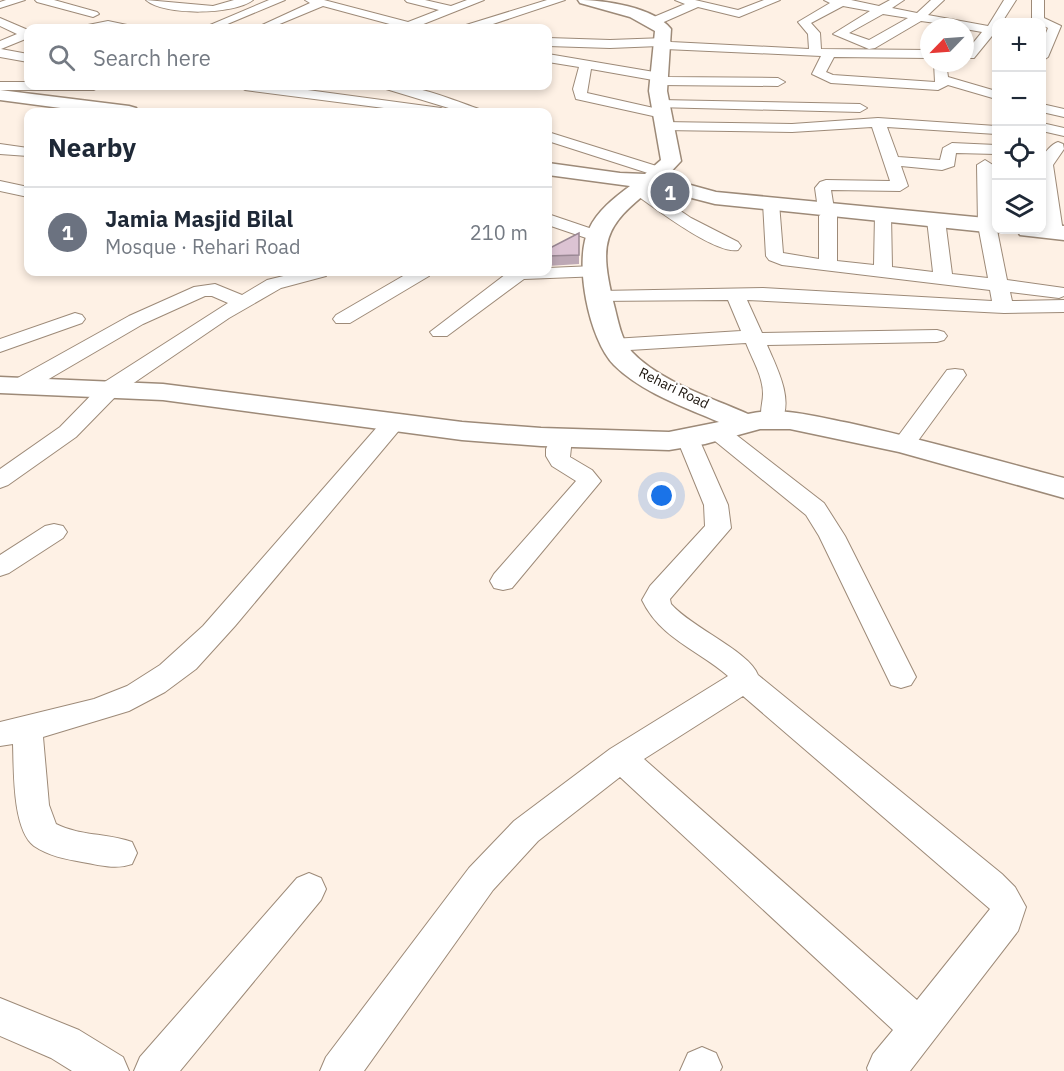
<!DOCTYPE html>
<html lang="en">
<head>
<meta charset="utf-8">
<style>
  :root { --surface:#fff; --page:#f6f6f7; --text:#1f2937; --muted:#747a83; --line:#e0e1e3; --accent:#0b8043 }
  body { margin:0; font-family:"IBM Plex Sans",sans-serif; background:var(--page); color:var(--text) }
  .controls { position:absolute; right:18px; top:18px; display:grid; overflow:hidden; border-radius:12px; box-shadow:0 3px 9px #0003 }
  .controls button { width:54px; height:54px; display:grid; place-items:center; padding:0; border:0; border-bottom:2px solid var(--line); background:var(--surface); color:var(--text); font:30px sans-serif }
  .compass { position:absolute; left:920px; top:18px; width:54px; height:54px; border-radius:50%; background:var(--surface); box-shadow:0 3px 9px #0003; rotate:245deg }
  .you { position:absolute; left:662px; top:496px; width:21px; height:21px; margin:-15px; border:4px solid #fff; border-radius:50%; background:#1a73e8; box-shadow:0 0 0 9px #1a73e833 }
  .badge { display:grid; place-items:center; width:39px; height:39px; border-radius:50%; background:var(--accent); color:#fff; font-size:20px; font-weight:700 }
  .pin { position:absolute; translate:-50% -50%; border:3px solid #fff; box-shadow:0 2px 6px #0006 }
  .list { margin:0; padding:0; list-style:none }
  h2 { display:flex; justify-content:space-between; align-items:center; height:78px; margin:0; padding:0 24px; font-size:26px }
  h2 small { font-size:20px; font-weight:400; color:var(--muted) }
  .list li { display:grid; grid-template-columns:39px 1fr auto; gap:18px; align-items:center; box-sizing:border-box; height:90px; padding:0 24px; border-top:2px solid var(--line) }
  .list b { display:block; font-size:22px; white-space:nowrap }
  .list p { margin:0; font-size:20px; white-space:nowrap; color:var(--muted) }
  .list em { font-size:20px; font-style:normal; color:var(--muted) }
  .icon { flex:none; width:33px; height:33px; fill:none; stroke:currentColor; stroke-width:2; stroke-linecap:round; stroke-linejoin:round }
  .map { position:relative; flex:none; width:1064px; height:1071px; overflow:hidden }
  .search { position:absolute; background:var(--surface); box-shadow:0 3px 9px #0003; left:24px; top:24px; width:528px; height:66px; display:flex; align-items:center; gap:15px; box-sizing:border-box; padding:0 21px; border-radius:12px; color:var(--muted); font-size:22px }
  .panel { position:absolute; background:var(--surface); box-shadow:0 3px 9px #0003; left:24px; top:108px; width:528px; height:168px; border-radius:12px }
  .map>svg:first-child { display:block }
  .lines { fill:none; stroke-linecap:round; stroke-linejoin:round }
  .street-casing { stroke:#9d8a78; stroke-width:2 }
  .secondary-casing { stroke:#9d8a78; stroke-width:3 }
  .street { fill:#fff; fill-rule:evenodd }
  .secondary { fill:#fff; fill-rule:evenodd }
  .wall { fill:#bda8b5 }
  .building { fill:#dcc3d3; stroke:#9a8894; stroke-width:1.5 }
  .labels { text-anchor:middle; stroke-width:4.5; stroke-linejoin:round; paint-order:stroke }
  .far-street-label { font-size:14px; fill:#1b140d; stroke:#fff }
</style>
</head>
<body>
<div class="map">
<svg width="1064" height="1071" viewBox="0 0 1064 1071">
  <rect width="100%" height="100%" fill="#fef1e5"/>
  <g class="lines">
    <defs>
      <path id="street" d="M6,0H25L0,8V2Z
        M35,0H54L97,12L99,14L93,17L37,2Z
        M146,0L213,6L234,0H253C234,15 164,16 146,0Z
        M269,0H285L218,28H203Z
        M305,0H324L408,22L439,10L407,2L405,0H425L451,6L467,0H484L421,25L425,28H396L397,26L323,6L270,28H262L260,26L310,3Z
        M547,0H565L481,28H464L466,25Z
        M675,0H695L738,10L764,0H780L739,17L698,7L657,25H649V19L685,4Z
        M824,0H851L879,6L890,0H904L892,8L917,13L931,0H944L928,15L988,26L1004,0H1016L1002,22H996V31L974,58H966L965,53L982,32L965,29V27L921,21L875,48L869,49L833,34L870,11L843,6L811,23L820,33L821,49L929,50V58L834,57L826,72L833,75L935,82L934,63H946L948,77L996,91V99L948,85L938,90L831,83L812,74L821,56L665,49L659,46L610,48L548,46V38L610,40L665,38L671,42L809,49L808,34L798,22L830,3ZM883,14L908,18L869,40L849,33Z
        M1032,0H1044V18L1061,26L1048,57L1042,61V43L1048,28L1032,20Z
        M0,18L28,30V38L1,49L28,54V62L0,57V41L17,34L0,26Z
        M108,21L127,25L129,28H86L88,25Z
        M548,54L660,73L667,77L778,78L785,82L778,86L659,85L654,84L653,80L591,69L587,93L667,111L669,114L662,118L576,99L573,89L579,67L548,62Z
        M0,82H28V86H101L94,90H0Z
        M238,86H278L441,108L448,112H415L245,90Z
        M384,86C415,83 450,99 479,109L481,112H462L386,89Z
        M660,100L860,104L867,108L860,112L655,107L653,104Z
        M1042,104L1064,109V117L1042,112Z
        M878,118L996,126V134L887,127L898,157L940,160L943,148L952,143L996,145V154L956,153L954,166L942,170L901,166L908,186L900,191L831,190L834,209L832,212L837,216V261L874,265L875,215L877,211H889L891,215L892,267L933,272L927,220L930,216H942L945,220L952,274L988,278L978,225L977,165L985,160L993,165L996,225L1007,280L1064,288V296L1059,298L1010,292L1012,301L1064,300V312L1004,313L747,300L762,333L937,330L944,332L947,336L944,340L937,342L767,345C776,366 795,401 780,423L772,425L764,423C758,414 763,404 763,394C763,376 752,359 746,343L613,351L606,349L603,345L606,341L613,339L741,331L728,300L593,301L590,297L593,293L600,291L763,288L992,301L990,290L782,265L769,260L766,256L763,203L765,199L771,198L779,203L783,253L819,259V216L822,213L818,209L815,188L820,182L826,180L890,181L872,127L792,132L663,130L656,126L663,122L792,124Z
        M1042,123L1064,128V136L1042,131Z
        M548,132L666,169L668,172L666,175H654L548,141Z
        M1058,142L1063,144L1064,149L1053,165L1063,232L1060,236H1048L1045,232C1043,217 1037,172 1042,159C1044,152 1052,144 1058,142Z
        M0,144L28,148V156L0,154Z
        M0,181L28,187V197L0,191Z
        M638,184L644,186L691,218L738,242L741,246L738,250C716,255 652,206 632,192L630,189Z
        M548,214L604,233L607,237L604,241L598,242L548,225Z
        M594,266L601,268L603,272L601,276L524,279L447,336H433L430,332L506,274L505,272H548V268Z
        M300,272H328L326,276L281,288L229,318L119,393L76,437L8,485L0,488V469L60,427L103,383L228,303L212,296H205L143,324L30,390L22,391L14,390L11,385L14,380L129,316L194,287L215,284L242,295L267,280Z
        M410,272H431L429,276L350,323H336L333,319L336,315Z
        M75,313L82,315L85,319L82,323L0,352V339Z
        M955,369L963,370L966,375L912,449L904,451L896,449L892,444L896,439L947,370Z
        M393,416L401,418L404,423L401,428L235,626L196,669L165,692L129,711L43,737L49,805L56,824C79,836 107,833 132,842L137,853L132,864C115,870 100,865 82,862C65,859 49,856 34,846C12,829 14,769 13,744L0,746V722L94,699L127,686L160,665L203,626L385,418Z
        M718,425L726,427L824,503L845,536L916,677L911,685L901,688L891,685L819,536L806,515L710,437L707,432L710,427Z
        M561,431L569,433L572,438L570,457L592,470L601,481L512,588L503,590L494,588L490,581L494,574L576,481L552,466L546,456V449L553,433Z
        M688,432L696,434L699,439L728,505L731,528L670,599L671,604C692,628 749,651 758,675L1002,874L1015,887L1026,907L1018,931L910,1071H868L867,1068L873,1054L893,1030L620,777L538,841L493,890L364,1071H320L326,1057L469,868L514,821L610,749L728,676C698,650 660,638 642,600L650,586L705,526L704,505L677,439L680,434ZM743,696L990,909L917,1000L644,759Z
        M54,524L63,526L67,532L63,538L9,573L0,576V555L45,526Z
        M309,873L321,878L326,889L321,900L180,1071H134L140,1057L297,878Z
        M0,998L79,1030L123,1057L129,1071H72L51,1058L0,1036Z
        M702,1047L716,1053L722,1067L720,1071H680L688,1053Z"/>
      <path id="secondary" d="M578,0C604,0 654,7 671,29L667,91L681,161L665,178L716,192L996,219V230H1005L996,233L715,204L653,188C602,227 599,243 614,305C618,320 621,340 632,352C659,381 712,398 748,414C782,406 816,417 849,423C921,439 992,459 1064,478V498L899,452L790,429H760L705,444L669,450L541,446L462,440L163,400L0,393V377L163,384L462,422L541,428L669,432L719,422C684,407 641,392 614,365C589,340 573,261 589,229C597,211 614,198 630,186L548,175V163L620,173L645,174L661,160L649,91L655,31L630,17L580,3Z
        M0,90L129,106L136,108L138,112H91L0,100Z
        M1042,224L1064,226V240L1020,235L1017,230H1042Z"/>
    </defs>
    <use href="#street" class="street-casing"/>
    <use href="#secondary" class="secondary-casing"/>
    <use href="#street" class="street"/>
    <use href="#secondary" class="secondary"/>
  </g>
  <path class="wall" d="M579,233V264L548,266V249Z"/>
  <path class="building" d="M579,233V255L548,256V257V249Z"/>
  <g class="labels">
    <g class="far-street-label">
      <text transform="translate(674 388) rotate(26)" y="5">Rehari Road</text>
    </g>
  </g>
</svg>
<div class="controls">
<button>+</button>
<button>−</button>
<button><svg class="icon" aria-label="locate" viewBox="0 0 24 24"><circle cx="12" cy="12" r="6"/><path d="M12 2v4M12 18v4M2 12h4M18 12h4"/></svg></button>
<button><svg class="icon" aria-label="layers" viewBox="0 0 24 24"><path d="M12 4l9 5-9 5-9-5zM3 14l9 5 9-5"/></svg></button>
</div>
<svg class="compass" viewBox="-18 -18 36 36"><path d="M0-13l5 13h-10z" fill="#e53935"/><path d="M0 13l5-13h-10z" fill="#747a83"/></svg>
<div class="you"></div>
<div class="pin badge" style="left:670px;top:192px;background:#6b7280">1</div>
<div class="search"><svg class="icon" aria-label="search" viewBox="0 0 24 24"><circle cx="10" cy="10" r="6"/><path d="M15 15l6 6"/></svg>Search here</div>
<section class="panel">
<h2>Nearby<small></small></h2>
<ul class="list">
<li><span class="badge" style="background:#6b7280">1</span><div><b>Jamia Masjid Bilal</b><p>Mosque · Rehari Road</p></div><em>210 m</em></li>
</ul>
</section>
</div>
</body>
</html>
